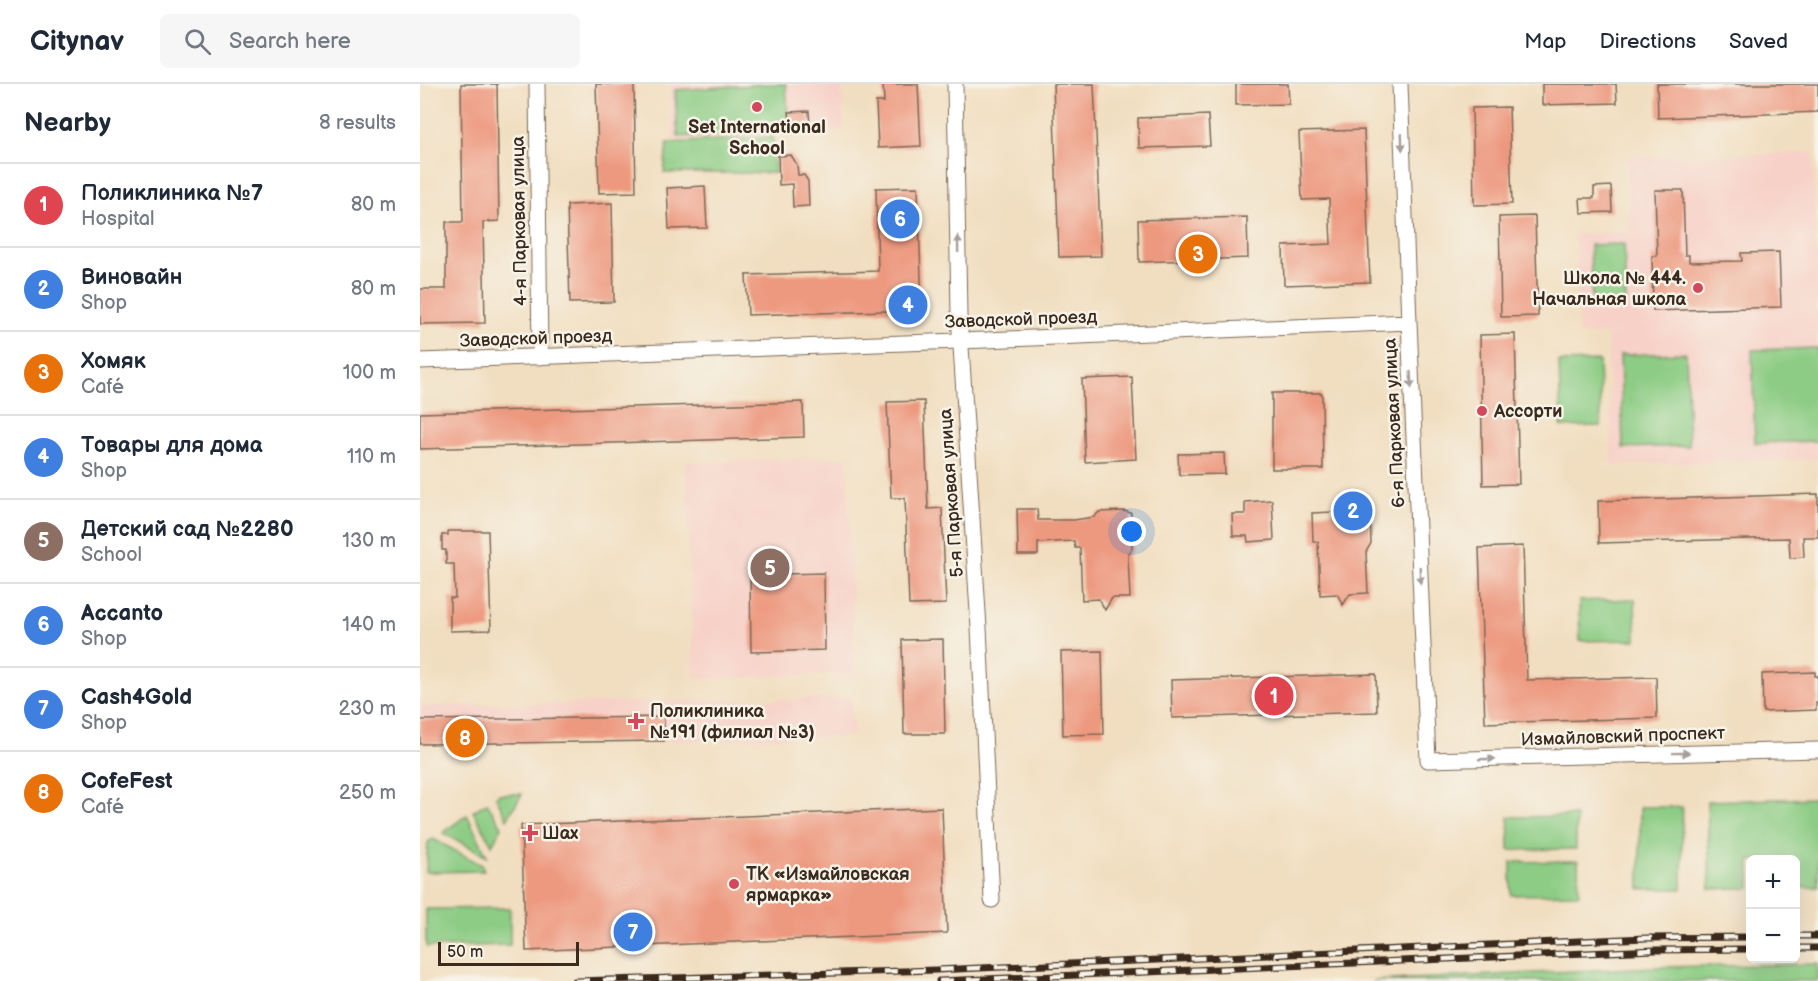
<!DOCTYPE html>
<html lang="en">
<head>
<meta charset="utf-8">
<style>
  :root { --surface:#fff; --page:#f6f6f7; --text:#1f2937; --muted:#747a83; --line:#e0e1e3; --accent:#111827 }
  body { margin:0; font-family:"Balsamiq Sans",sans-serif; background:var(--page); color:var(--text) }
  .controls { position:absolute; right:18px; bottom:18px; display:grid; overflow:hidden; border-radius:9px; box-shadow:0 6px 24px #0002 }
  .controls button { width:54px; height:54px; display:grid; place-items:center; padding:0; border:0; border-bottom:2px solid var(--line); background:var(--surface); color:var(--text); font:30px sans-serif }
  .scale { position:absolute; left:18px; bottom:15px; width:141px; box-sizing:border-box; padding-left:6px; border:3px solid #3b2a1e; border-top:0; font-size:16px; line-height:21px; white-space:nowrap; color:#3b2a1e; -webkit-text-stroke:4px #f7f3e8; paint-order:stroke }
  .you { position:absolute; left:712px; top:448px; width:21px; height:21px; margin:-15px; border:4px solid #fff; border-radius:50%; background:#1a73e8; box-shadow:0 0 0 9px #1a73e833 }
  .badge { display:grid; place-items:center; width:39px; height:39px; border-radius:50%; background:var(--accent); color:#fff; font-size:20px; font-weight:700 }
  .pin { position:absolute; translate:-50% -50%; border:3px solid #fff; box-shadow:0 2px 6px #0006 }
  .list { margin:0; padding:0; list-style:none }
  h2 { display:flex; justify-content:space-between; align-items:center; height:78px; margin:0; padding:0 24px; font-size:26px }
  h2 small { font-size:20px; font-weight:400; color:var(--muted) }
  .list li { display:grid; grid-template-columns:39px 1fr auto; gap:18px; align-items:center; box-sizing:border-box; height:84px; padding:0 24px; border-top:2px solid var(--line) }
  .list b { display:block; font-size:22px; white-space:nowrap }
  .list p { margin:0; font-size:20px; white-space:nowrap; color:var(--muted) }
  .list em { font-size:20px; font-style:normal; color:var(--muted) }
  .icon { flex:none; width:33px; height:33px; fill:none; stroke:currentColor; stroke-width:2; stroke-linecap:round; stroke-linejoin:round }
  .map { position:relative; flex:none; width:1398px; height:897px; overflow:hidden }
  header { display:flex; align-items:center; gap:36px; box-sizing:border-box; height:84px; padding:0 30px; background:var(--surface); border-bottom:2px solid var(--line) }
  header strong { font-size:28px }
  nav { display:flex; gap:33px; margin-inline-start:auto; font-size:21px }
  .search { width:420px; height:54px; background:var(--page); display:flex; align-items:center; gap:15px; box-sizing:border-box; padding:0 21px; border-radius:9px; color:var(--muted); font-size:22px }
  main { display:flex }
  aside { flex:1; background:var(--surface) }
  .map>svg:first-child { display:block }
  .built { fill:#f7d1c7 }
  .green { fill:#8ccc84; stroke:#647b51; stroke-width:1.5 }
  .building { fill:#ed997f }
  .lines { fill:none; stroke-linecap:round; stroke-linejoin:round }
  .minor-casing { stroke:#7b6957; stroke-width:17 }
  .minor { stroke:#fff; stroke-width:15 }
  .rail-casing { stroke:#3b2a1e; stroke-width:7 }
  .rail { stroke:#f7f3e8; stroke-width:4.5; stroke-dasharray:14; stroke-linecap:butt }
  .oneway { fill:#a79f9a }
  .poi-dot { fill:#d1495b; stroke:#f7f3e8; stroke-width:2 }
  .labels { text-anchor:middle; stroke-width:5; stroke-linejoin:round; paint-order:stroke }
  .poi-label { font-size:18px; font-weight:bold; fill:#3b2a1e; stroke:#f7f3e8; text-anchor:start }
  .street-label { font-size:18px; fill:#3b2a1e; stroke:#f7f3e8 }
</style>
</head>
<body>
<header>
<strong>Citynav</strong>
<div class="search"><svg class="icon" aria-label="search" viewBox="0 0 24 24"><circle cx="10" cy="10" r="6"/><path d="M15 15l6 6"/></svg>Search here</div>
<nav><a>Map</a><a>Directions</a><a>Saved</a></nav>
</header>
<main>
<aside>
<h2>Nearby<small>8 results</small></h2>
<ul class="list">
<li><span class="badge" style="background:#e0444e">1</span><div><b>Поликлиника №7</b><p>Hospital</p></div><em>80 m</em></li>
<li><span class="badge" style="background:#3f7fe0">2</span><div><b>Виновайн</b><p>Shop</p></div><em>80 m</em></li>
<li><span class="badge" style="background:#e8710a">3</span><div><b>Хомяк</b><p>Café</p></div><em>100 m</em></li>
<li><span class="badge" style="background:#3f7fe0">4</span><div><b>Товары для дома</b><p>Shop</p></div><em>110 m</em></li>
<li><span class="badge" style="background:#8d6e63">5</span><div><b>Детский сад №2280</b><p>School</p></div><em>130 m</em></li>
<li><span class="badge" style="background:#3f7fe0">6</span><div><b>Accanto</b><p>Shop</p></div><em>140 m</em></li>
<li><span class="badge" style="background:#3f7fe0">7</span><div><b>Cash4Gold</b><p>Shop</p></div><em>230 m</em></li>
<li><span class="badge" style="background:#e8710a">8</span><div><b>CofeFest</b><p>Café</p></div><em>250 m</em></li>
</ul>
</aside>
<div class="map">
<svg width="1398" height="897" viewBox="0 0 1398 897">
  <rect width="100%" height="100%" fill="#f7f3e8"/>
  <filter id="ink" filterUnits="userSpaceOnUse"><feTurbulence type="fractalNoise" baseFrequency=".0167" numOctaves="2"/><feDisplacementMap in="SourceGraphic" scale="12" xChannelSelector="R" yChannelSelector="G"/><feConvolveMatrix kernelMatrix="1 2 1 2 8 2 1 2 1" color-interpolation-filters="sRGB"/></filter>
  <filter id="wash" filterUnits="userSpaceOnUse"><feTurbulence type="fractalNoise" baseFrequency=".008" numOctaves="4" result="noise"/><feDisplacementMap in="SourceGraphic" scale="24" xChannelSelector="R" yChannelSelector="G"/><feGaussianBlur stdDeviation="1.35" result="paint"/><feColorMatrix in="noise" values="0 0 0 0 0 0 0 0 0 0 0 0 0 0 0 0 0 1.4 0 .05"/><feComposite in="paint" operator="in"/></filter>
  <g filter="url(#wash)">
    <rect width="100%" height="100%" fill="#f1dec0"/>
    <path class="built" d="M250,0H422L423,46L252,56Z
      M1393,68L1396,168H1398V375L1192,381L1187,250L1159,251L1155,150L1210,148L1207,74Z
      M427,373L435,589L274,595L266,379Z
      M430,614L434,652L244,657L0,660V622Z"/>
    <path class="green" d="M349,0H366L369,47L258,53L255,6Z
      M353,53L355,89H244L247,59Z
      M1204,160L1206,220L1172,221L1170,161Z
      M1398,264V357L1335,359L1332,266Z
      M1266,269L1269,362L1203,364L1200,271Z
      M1179,277L1181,342L1141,343L1139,278Z
      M1215,515L1216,556L1160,557L1159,517Z
      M79,710H102L87,735L76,713Z
      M1398,714V803H1376V776H1330V804L1290,805L1287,717Z
      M67,719L82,743L72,761L53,727Z
      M1220,723H1262V805H1220Z
      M47,731L67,772L23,749Z
      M1156,732V765L1089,766V733Z
      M13,755L62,781L64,787L6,788L8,758Z
      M1158,777L1159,810L1091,811V778Z
      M90,824V861L6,863V825Z
      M1398,880V897H953L1235,883Z"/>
    <g id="blocks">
      <path class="building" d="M41,0H77L79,137L63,138L65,239L0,240V205H26V138H43Z
        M176,0H214L216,108L179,109Z
        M463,0H498L501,62L458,64L456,18H464Z
        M633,0H674L681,172L639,173Z
        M816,0H868L869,20L816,21Z
        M1122,0H1196L1197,19L1122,21Z
        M1237,0H1398V28L1238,34Z
        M1089,23L1092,120L1054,121L1052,24Z
        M389,27L390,43L371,44L369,28Z
        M788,31L790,62L719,64L718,34Z
        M944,46L950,198L864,201L863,162L911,160L909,115L882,116L879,48Z
        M371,71L377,81L378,91H384L388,97L389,122L373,123L372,100L359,101L358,72Z
        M285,102L287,144L249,145L247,104Z
        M1191,102L1192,128L1161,129L1160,114H1174V103Z
        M498,103L502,226L328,231L326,191L458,187L456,104Z
        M1235,106H1263L1265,171H1269V178L1322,177L1321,169L1359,168L1361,223L1233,227L1232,172H1237Z
        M192,119L194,218L150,219L147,121Z
        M1115,132L1118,232L1081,233L1079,133Z
        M827,133L828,174L719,178L718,136Z
        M1095,250L1099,400L1063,401L1060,251Z
        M712,293L716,375L665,378L662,295Z
        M852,309H902L903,385H852Z
        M504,317L508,425L522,424L526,520L489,521L485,414H471L467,318Z
        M383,318L384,353L0,365V329Z
        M804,369L805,390L759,391L758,370Z
        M1398,410V453H1383L1384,473L1370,474L1369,454L1179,459L1178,417Z
        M852,416L854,456L828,458L827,452H813L812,430H825V418Z
        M943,422L950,427L951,459L946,468L948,509L930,510L923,521L917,510L900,511L898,458H893L892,429L913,428L918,423Z
        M597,425H617L618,436H654L674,433L679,428L704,427L711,429L712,464L708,472L710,514H692L685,526L679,515L662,516L660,464H655L654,457L618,459V471H598Z
        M28,447H68L71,546L30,547V514H35L34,480H26V466H22V451H28Z
        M1103,462L1107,596L1236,593L1237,634L1065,639L1059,464Z
        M404,489L405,566L331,568L330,491Z
        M523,555L525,650H484L482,556Z
        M682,567L684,650L643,651L641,568Z
        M1395,588V592H1398V619H1396V626L1343,628L1342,590Z
        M956,590L957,628L752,634L751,596Z
        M244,633V657L0,660V636Z
        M522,724L527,849L106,867L101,741Z"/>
    </g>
  </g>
  <g filter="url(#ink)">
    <use href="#blocks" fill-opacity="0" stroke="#7b6957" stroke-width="1.5"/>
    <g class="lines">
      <defs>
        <path id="minor" d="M117,0L120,273
          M535,0L539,231L559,544L572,816
          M980,0L989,238L1008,676L1398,666
          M0,277L566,256L989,238"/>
      </defs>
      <use href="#minor" class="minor-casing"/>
      <use href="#minor" class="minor"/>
      <defs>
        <path id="rail" d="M1376,852H1398
          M1376,864H1398
          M155,897L516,886L1226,854L1330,853
          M519,897L1235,866L1330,865"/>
      </defs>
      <use href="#rail" class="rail-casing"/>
      <use href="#rail" class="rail"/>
    </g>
    <defs><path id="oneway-solid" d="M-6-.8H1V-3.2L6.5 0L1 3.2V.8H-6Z" transform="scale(1.5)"/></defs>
    <g class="oneway">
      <use href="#oneway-solid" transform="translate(982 58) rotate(88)"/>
      <use href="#oneway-solid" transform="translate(538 160) rotate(-91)"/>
      <use href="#oneway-solid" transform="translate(991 296) rotate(87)"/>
      <use href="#oneway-solid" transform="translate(1000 491) rotate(88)"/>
      <use href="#oneway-solid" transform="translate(1261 669) rotate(-1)"/>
      <use href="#oneway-solid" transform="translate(1067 675) rotate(-2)"/>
    </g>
  </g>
  <g class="poi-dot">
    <circle cx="337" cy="23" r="6"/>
    <circle cx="1278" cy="204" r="6"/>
    <circle cx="1062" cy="327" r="6"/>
    <path d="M213 628h6v6h6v6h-6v6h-6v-6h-6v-6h6z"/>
    <path d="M107 740h6v6h6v6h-6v6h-6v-6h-6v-6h6z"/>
    <circle cx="314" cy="800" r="6"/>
  </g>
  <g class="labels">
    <g class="poi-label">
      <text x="337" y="49" text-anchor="middle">Set International<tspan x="337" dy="21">School</tspan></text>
      <text x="1266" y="200" text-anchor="end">Школа № 444.<tspan x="1266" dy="21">Начальная школа</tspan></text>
      <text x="1074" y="333">Ассорти</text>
      <text x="230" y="633">Поликлиника<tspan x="230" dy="21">№191 (филиал №3)</tspan></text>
      <text x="122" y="755">Шах</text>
      <text x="326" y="796">ТК «Измайловская<tspan x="326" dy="21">ярмарка»</tspan></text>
    </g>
    <g class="street-label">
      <text transform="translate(99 137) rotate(-91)" y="6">4-я Парковая улица</text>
      <text transform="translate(601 235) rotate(-2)" y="6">Заводской проезд</text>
      <text transform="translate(116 254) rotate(-2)" y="6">Заводской проезд</text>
      <text transform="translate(974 339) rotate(-93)" y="6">6-я Парковая улица</text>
      <text transform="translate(531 409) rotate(-94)" y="6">5-я Парковая улица</text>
      <text transform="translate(1203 652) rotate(-2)" y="6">Измайловский проспект</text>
    </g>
  </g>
</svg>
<div class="controls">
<button>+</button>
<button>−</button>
</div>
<div class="scale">50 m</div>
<div class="you"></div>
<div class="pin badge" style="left:854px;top:612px;background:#e0444e">1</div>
<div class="pin badge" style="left:933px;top:427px;background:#3f7fe0">2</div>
<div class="pin badge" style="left:778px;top:170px;background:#e8710a">3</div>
<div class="pin badge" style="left:488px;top:221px;background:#3f7fe0">4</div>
<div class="pin badge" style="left:350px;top:484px;background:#8d6e63">5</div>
<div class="pin badge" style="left:480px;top:135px;background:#3f7fe0">6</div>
<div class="pin badge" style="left:213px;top:848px;background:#3f7fe0">7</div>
<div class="pin badge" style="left:45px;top:654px;background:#e8710a">8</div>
</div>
</main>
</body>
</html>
